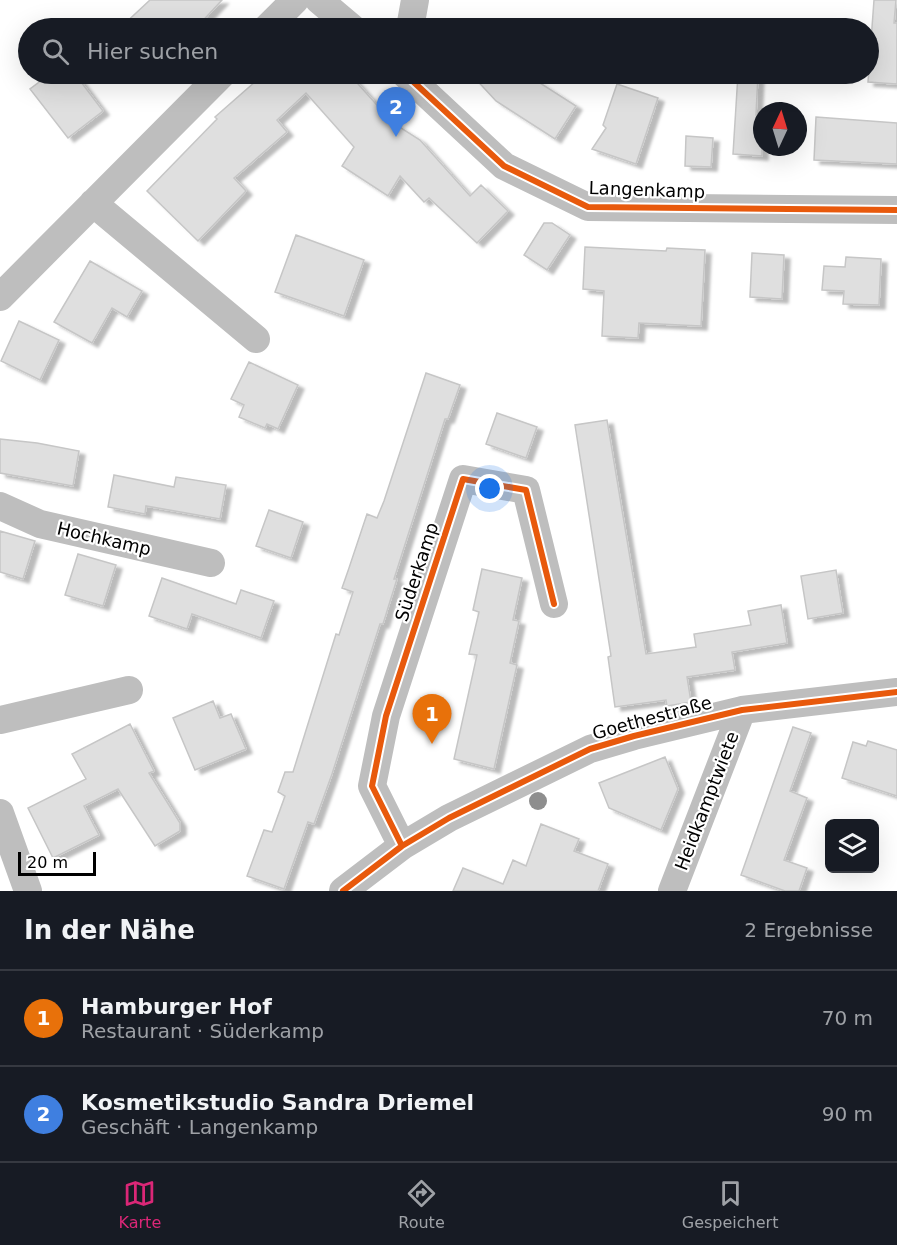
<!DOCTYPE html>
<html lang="de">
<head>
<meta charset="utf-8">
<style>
  :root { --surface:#171b24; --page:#20242c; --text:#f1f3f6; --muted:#9ea1a6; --line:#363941; --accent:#db2777 }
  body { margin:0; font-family:"DejaVu Sans",sans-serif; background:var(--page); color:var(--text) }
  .controls { position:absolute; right:18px; bottom:18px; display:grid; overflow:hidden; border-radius:9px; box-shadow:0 6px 24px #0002 }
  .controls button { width:54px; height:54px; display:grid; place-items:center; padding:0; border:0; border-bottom:2px solid var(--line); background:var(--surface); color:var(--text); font:30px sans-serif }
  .compass { position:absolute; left:753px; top:102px; width:54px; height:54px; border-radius:50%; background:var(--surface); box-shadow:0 6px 24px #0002; rotate:4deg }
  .scale { position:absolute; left:18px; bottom:15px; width:78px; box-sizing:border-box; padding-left:6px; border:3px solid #000; border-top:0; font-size:16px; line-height:21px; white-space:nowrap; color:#000; -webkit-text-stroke:4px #fff; paint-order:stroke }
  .you { position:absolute; left:490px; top:489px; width:21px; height:21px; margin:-15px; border:4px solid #fff; border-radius:50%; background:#1a73e8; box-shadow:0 0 0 9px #1a73e833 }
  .badge { display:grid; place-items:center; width:39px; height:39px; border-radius:50%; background:var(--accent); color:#fff; font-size:20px; font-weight:700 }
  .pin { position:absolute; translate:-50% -50px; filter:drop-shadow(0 2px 3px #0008) }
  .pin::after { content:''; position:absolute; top:32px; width:21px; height:18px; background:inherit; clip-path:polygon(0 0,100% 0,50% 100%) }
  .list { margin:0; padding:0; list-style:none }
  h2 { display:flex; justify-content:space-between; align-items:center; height:78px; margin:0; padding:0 24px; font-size:26px }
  h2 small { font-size:20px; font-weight:400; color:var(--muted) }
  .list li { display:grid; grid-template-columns:39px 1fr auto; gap:18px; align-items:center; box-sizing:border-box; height:96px; padding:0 24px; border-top:2px solid var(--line) }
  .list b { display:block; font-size:22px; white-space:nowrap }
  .list p { margin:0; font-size:20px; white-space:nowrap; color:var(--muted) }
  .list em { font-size:20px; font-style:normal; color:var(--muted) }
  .icon { flex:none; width:33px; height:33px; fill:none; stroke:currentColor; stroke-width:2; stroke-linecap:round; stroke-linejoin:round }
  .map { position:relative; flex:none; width:897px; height:891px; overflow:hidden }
  .search { position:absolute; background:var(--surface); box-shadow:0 6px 24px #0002; left:18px; right:18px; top:18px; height:66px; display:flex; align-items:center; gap:15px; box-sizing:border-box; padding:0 21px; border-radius:33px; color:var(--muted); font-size:22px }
  .sheet { height:270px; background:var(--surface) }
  nav { display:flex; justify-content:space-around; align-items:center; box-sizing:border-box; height:84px; border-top:2px solid var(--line); background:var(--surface); font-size:16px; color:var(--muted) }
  nav a { display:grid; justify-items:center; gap:3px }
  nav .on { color:var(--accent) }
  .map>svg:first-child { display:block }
  .building { fill:#dfdfdf; stroke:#c6c6c6; stroke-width:1.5; filter:url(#shadow) }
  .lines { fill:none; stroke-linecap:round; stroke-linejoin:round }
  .street { stroke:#bebebe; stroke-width:28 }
  .cycleway-casing { stroke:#fff; stroke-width:10 }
  .cycleway { stroke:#e8590c; stroke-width:6 }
  .tree { fill:#8e8e8e }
  .labels { text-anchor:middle; stroke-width:4.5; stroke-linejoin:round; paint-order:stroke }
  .street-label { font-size:18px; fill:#000; stroke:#fff }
</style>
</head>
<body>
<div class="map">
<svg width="897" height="891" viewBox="0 0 897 891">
  <defs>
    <filter id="shadow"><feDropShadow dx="6" dy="4" stdDeviation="1.5" flood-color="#0004"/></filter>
  </defs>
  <rect width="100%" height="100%" fill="#fff"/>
  <path class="building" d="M150,0H222L196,28H120Z
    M874,0H896L894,23H897V84L868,82Z
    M50,74H75L103,111L68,138L30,89Z
    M264,74H349L393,123L420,140L470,196L481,185L508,211L477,243L429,198L424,202L400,176L388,196L342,166L354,147L306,93L277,120L287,132L234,178L246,191L198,241L147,191L217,119L215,117Z
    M471,74H526L576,106L555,139L496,101Z
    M738,74H758L756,115H762V156L733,154Z
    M617,84L658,98L636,164L592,149L606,128L603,125Z
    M816,117L897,123V164L814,160Z
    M686,136L713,138L711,167L685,166Z
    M544,223H552L570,235L547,270L524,255Z
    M296,235L364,260L344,316L275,292Z
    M585,247L666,251L667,248L705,250L701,326L639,323L638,338L602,336L604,291L583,289Z
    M752,253L784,255L782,299L750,297Z
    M846,257L881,259L879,305L843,304L844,291L822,290L824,266L845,267Z
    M90,261L142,291L127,317L112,308L92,343L54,322Z
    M19,321L59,340L40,380L1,361Z
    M249,362L298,385L278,429L267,424L265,428L239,417L244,405L231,399Z
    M426,373L460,385L448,419H445L394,579H397L383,624H380L332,774L314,824L308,822L284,889L247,876L264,830L272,832L285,796L278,792L285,772H293L336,634L339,635L353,592L342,588L349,568L367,514L377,518L384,501Z
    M497,413L537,427L526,458L486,444Z
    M607,420L646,654L696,647L694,634L751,625L748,611L781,605L787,643L732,652L735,670L687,677L691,702L667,706L666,700L615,707L608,657L611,656L575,425Z
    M0,439L37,443L79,451L73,486L0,473Z
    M114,475L174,487L176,477L226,485L220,519L146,506L145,514L108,507Z
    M269,510L303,522L291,558L256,546Z
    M0,531L35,541L23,579L0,572Z
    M78,554L116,565L103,606L65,595Z
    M482,569L522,578L513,620L519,621L510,663L517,665L494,769L454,759L477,655L469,654L479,612L473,610Z
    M836,570L843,613L808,619L801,576Z
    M162,578L236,604L241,590L274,601L261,638L192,614L187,629L149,616Z
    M213,701L220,718L231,714L246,749L195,770L173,718Z
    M130,724L154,771L149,773L180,823V831L155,846L118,789L84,806L99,835L53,858L28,808L86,779L72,754Z
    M793,727L811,733L790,791L807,798L784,860L807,868L799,891H785L741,875Z
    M868,741L897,750V796L842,778L853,742L866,746Z
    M665,757L678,789L661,830L609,808L599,783Z
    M541,824L579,839L574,851L608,864L598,891H453L463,868L503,884L513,860L526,866Z"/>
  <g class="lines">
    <path class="street" d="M319,0L352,28
      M267,28L295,0
      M410,28L415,0
      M405,74L504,166L588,207L897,210
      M93,203L256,339
      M0,297L222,74
      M0,506L40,524L211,563
      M0,720L129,690
      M0,813L28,891
      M402,846L372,786L386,716L463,479L526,490L554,604
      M343,891L402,846L449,818L590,749L634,736L742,710L897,692
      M672,891L742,710"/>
    <defs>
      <path id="cycleway" d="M405,74L504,166L588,207L897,210
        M402,846L372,786L386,716L463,479L526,490L554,604
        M343,891L402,846L449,818L590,749L634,736L742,710L897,692"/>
    </defs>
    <use href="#cycleway" class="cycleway-casing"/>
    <use href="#cycleway" class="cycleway"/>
  </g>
  <circle class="tree" cx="538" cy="801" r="9"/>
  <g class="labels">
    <g class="street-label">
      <text transform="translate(647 190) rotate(2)" y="6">Langenkamp</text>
      <text transform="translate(104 539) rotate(13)" y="6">Hochkamp</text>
      <text transform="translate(417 572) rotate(-72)" y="6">Süderkamp</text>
      <text transform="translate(652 718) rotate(-15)" y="6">Goethestraße</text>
      <text transform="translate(707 801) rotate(-69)" y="6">Heidkamptwiete</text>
    </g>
  </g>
</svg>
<div class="controls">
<button><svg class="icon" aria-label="layers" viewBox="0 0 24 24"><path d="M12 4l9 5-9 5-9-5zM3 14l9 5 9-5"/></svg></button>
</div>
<svg class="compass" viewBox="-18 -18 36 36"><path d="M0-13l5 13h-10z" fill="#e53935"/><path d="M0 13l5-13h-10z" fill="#9ea1a6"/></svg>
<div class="scale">20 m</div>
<div class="you"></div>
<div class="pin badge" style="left:432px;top:744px;background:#e8710a">1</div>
<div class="pin badge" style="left:396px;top:137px;background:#3f7fe0">2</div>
<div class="search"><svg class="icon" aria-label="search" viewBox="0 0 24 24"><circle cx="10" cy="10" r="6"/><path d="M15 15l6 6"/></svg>Hier suchen</div>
</div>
<section class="sheet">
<h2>In der Nähe<small>2 Ergebnisse</small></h2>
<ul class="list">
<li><span class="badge" style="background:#e8710a">1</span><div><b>Hamburger Hof</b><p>Restaurant · Süderkamp</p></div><em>70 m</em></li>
<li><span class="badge" style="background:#3f7fe0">2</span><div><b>Kosmetikstudio Sandra Driemel</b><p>Geschäft · Langenkamp</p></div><em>90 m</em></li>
</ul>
</section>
<nav>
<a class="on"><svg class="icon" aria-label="map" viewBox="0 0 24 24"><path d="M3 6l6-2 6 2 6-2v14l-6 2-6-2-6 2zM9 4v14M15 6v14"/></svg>Karte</a>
<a><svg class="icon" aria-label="directions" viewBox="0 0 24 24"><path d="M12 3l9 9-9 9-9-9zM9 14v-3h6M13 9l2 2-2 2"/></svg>Route</a>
<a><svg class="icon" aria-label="saved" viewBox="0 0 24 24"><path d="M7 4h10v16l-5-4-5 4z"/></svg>Gespeichert</a>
</nav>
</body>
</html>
